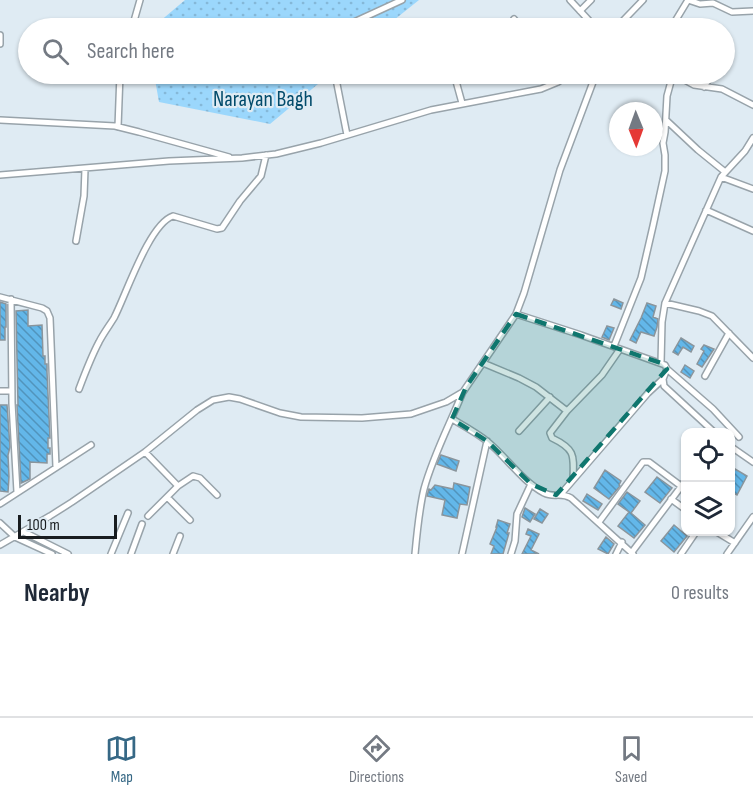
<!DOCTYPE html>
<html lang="en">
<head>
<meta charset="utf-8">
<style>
  :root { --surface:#fff; --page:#f2f2f3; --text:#1f2937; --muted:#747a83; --line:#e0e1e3; --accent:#366885 }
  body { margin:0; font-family:"Sofia Sans Condensed",sans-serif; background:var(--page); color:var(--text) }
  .controls { position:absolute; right:18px; bottom:18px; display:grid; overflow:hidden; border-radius:12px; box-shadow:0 2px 4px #0004 }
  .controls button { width:54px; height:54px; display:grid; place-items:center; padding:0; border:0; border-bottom:2px solid var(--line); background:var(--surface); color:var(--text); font:30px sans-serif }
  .compass { position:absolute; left:609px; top:102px; width:54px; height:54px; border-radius:50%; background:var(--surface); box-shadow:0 2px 4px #0004; rotate:179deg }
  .scale { position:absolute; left:18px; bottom:15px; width:99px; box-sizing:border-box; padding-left:6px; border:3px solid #181c1f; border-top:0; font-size:16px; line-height:21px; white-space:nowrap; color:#181c1f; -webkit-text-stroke:4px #dfebf3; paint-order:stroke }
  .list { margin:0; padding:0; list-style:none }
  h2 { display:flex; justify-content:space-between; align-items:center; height:78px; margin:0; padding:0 24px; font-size:26px }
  h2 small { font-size:20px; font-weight:400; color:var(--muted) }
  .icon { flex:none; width:33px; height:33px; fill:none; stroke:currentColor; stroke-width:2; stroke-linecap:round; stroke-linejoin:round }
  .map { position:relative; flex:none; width:753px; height:554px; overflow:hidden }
  .search { position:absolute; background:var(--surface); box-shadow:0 2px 4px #0004; left:18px; right:18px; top:18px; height:66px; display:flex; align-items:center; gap:15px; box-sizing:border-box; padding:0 21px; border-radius:33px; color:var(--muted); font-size:22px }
  .sheet { height:162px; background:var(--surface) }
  nav { display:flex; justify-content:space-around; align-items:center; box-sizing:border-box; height:84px; border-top:2px solid var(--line); background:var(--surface); font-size:16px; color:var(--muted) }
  nav a { display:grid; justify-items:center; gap:3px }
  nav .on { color:var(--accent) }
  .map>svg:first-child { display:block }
  .park { fill:url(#park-dots) }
  .building { fill:url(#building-back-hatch); stroke:#8a959c; stroke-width:1.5 }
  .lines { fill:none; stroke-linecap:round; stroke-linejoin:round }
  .street-casing { stroke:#98a3aa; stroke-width:8 }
  .street { stroke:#fff; stroke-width:5 }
  .marked { fill:#0f766e; fill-opacity:0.2; stroke:#0f766e; stroke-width:4.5; stroke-dasharray:12 8; stroke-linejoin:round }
  .labels { text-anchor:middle; stroke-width:4.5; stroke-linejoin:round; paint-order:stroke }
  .park-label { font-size:22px; fill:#024b6b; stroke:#dfebf3 }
</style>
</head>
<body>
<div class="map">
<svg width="753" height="554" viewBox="0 0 753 554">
  <defs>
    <pattern id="park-dots" width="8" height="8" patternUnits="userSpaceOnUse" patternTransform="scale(1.5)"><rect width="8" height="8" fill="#9bd7fc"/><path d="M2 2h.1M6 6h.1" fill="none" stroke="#85b8d8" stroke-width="1.8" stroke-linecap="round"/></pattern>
    <pattern id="building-back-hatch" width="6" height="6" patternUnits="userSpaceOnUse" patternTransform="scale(1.5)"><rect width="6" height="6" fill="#63b7e9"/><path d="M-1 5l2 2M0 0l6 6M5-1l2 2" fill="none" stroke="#5194bc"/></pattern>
  </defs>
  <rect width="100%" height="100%" fill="#dfebf3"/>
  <path class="park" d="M185,0H419L384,28H152Z
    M154,74H330L270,124L159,102Z"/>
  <path class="building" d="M614,299L623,303L621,309L611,305Z
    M0,302L6,304V327H5V340H0Z
    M647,303L656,306L653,317L658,319L657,327L654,336L641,332L636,343L630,340L641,318Z
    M28,310V326L42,325L43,356H45V364H47V372L50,438H48V448H50V454H47V463L30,462V479L21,483L17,405H18L16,311Z
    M607,326L614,328L609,340L602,337Z
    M681,338L694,346L691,352L683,347L678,355L673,352Z
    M704,345L714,349L702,367L697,364L704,351L701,349Z
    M685,365L694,371L690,378L681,372Z
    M0,405H7L10,447L8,455L9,477L8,492L0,491Z
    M441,455L459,461L456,471L437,464Z
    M735,469L747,476L737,495L730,491V477Z
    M605,470L621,481L619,485L620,486L609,499L594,488Z
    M657,477L672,488L660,503L645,492Z
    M454,483L470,487L467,505L460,504L457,518L442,515L445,500L427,496L429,489L431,490L435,485L453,489Z
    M627,492L640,501L631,513L645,525L634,538L618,526L629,512L618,504Z
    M587,494L602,504L598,510L583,501Z
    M525,508L535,514L530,522L522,517Z
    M540,509L548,514L542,523L534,519Z
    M498,520L510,524L507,533H509L503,554H491L494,546L490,544L497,527H496Z
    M674,525L687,536L674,552L661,541Z
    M528,529L539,534L531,550L539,554H522L531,536L526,534Z
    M606,537L614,544L608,554L598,549Z"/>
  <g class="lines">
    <defs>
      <path id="street" d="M570,0L596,28
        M688,0L700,4L713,3L732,12L753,11
        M580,11L591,0
        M514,19L521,28
        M132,28L140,0
        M341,28L402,0
        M616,28L643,0
        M671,28L688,0
        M0,35V44
        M724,54H725
        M335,74L347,135
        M454,74L462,103
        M552,74L558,82
        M674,74L694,85L722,89L753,105
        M704,87L712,74
        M0,120L115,126L139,132L229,157
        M666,120L698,150L724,171
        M118,127L120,74
        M0,175L169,161L242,158L276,154L321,143L431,110L541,89L558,82L569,74
        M721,177L753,189
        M706,210L753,231
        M76,241L84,196L85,169
        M0,297L42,308L47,311L50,318L56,467
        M11,299L12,403L17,492
        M665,303L699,311L712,316L753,358
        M516,314L581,335L665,365L667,369L663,379L664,386L715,433
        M614,346L641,278L653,226L665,171V155L663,143L665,132L667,96L673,74
        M483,363L519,378L536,387L567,411
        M661,363L662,322L665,303L721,177L745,151L753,138
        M667,369L713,409L739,437
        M705,376L729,333
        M79,389C85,373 91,357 99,342C103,334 109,326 114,318C126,295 149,224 173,216L217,229L222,228L240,201L261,176L266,155
        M0,391H12
        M452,419C464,426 477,433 488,442C507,458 522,481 544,493C554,498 560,492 571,498L633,554
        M519,431L550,397
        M730,446L753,462
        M145,452L178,486
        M573,478C574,455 575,449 552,438L550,433L567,411L602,375L620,349
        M561,494L648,393L663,379
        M167,497L190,520
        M671,499L686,510
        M0,504L91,445
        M148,516L178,486L193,476L200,478L217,495
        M599,522L643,462H649L681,486
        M0,523L15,537L52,554
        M24,532L68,554
        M717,532L735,543
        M0,545L50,516L72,502L145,452L197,410L213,400L229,397L240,399L280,413L301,417L362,418L411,414L446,402L463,392L516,314L524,293L560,170L596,74
        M632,552L686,480
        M111,554L128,513
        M131,554L142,524
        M173,554L180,536
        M415,554C417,532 419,510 424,489C433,456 449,426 462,394
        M462,554L487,441
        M511,554L515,541L517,514L531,484
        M616,554L622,542
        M681,554L696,532
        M727,554L753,517"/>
    </defs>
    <use href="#street" class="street-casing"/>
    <use href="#street" class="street"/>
  </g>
  <path class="marked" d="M516,314L661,363L667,369L556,495L531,484L487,441L452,419L466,387Z"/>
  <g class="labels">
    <g class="park-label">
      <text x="263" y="106">Narayan Bagh</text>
    </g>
  </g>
</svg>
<div class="controls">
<button><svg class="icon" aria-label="locate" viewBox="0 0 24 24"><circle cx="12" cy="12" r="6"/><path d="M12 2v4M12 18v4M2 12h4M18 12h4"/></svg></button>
<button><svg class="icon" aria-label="layers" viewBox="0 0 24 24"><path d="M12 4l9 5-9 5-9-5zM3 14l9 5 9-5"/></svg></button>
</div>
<svg class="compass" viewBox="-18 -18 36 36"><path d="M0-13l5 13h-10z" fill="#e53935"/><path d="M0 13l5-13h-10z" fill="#747a83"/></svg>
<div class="scale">100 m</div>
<div class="search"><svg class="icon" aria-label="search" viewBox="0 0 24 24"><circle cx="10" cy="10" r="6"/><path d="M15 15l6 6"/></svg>Search here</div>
</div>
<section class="sheet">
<h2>Nearby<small>0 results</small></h2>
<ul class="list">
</ul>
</section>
<nav>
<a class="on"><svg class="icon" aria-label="map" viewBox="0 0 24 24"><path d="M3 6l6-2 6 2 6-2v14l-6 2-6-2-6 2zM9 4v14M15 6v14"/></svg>Map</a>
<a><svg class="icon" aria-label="directions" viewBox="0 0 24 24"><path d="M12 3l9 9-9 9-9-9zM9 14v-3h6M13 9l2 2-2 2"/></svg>Directions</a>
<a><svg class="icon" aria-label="saved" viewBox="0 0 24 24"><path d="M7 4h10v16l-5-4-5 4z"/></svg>Saved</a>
</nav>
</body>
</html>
